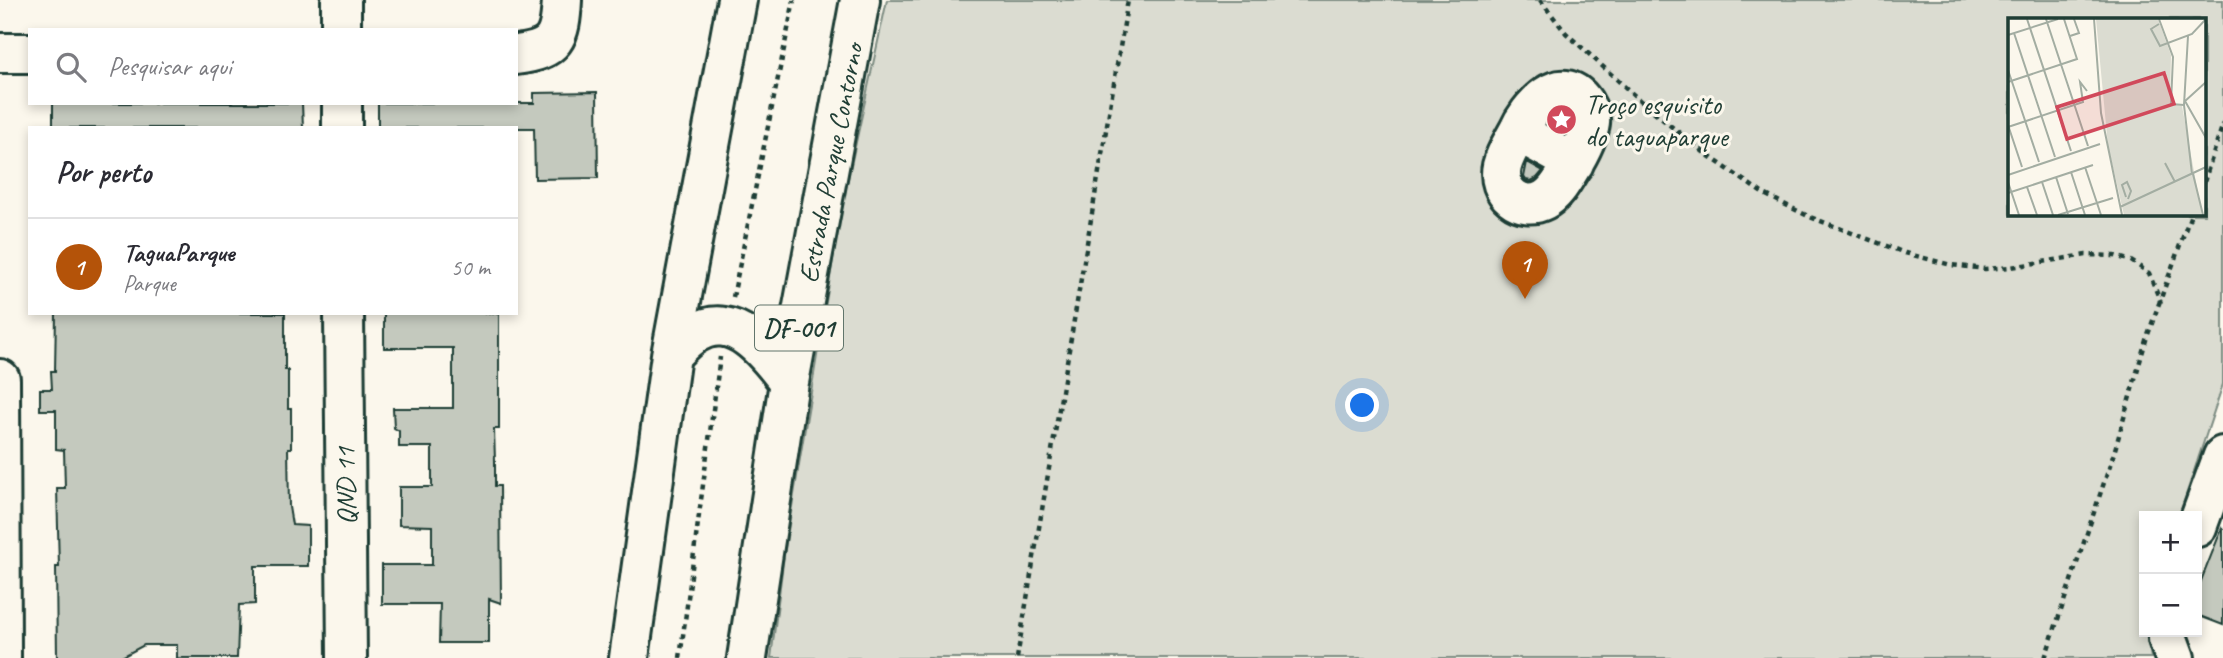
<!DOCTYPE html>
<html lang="pt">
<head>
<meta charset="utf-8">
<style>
  :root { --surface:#fff; --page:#f2f2f3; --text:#2b2b33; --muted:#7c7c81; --line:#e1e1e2; --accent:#b45309 }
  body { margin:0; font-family:Caveat,sans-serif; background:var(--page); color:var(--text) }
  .controls { position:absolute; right:21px; bottom:21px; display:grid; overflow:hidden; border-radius:0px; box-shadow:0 4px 10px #0003 }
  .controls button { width:63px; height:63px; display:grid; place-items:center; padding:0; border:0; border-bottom:2px solid var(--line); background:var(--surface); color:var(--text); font:35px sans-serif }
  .you { position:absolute; left:1363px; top:406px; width:24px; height:24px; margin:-18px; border:5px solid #fff; border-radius:50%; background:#1a73e8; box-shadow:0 0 0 10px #1a73e833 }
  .badge { display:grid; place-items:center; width:46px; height:46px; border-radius:50%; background:var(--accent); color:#fff; font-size:23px; font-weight:700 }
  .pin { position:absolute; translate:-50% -58px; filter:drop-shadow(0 2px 4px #0008) }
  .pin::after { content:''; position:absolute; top:37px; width:24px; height:21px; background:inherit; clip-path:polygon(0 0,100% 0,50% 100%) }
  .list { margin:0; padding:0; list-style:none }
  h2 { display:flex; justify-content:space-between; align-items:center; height:91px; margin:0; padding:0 28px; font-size:30px }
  h2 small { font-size:23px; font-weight:400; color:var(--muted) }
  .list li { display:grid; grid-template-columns:46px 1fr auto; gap:21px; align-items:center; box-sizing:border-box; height:98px; padding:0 28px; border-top:2px solid var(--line) }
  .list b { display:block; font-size:26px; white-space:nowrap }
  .list p { margin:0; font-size:23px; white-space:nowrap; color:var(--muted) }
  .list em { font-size:23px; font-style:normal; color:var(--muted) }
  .icon { flex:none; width:38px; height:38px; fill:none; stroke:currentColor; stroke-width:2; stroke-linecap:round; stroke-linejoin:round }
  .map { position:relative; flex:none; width:2223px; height:658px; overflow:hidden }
  .search { position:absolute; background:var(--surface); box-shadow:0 4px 10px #0003; left:28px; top:28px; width:490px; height:77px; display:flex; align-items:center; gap:18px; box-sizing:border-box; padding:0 24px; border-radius:0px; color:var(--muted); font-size:26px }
  .panel { position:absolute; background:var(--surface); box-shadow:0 4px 10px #0003; left:28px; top:126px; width:490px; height:189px; border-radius:0px }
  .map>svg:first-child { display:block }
  .green { fill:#dbdcd1; stroke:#7d8c82; stroke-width:2; fill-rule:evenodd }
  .building { fill:#c4c9be; stroke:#1f3d34; stroke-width:2 }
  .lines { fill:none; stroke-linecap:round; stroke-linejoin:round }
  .minor-casing { stroke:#1f3d34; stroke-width:44 }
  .highway-casing { stroke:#1f3d34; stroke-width:44 }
  .path { stroke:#1f3d34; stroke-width:4.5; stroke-dasharray:5 5; stroke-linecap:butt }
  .minor { stroke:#fbf7ec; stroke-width:38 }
  .highway { stroke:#fbf7ec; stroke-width:38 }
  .labels { text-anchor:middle; stroke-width:6; stroke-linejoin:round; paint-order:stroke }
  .shield { fill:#fbf7ec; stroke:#61756b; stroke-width:2 }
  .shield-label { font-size:26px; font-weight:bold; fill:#1f3d34 }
  .poi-label { font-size:28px; fill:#1f3d34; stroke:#fbf7ec; text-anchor:start }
  .street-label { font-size:28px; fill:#1f3d34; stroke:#fbf7ec }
  .inset-road { fill:none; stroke:#a3ada2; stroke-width:2 }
  .view { fill:#d1495b; fill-opacity:0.15; stroke:#d1495b; stroke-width:3.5 }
  .inset-edge { fill:none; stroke:#1f3d34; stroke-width:3.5 }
</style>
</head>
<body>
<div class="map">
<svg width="2223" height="658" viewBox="0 0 2223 658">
  <rect width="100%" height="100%" fill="#fbf7ec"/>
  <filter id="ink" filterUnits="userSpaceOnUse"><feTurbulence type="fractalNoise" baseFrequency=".0143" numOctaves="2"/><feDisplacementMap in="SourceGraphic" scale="14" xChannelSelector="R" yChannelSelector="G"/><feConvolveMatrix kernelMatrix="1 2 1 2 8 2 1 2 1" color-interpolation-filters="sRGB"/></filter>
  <g filter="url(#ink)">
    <path class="green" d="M887,0H2223V384L2179,516H2144V632H2147L2151,658H771L784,555L841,211ZM2010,19H2204V214H2010Z"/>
    <path class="building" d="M597,92L598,178L535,179L534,128H378V103H534V93Z
      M53,103H302L303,128H53Z
      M1563,112L1568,121L1565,133L1549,124Z
      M1527,162L1543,171L1537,178L1531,181L1526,180L1524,177Z
      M56,313H285V370H288V409H291V448H288L289,507L292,525L308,526V566H255V604L239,605L237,658H177V645H144L120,658H57L56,567H59L57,488H65L64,450L56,449V410H40V389H52L51,371H55Z
      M384,313H499V429H494L495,461V486H500L501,603L489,599V643H439L440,604H382V565H432V526L399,525V487H432V447H399V431L394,428L393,408H453V348H384Z
      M2222,528L2223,529V625L2197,615V591Z"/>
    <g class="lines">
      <defs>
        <path id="minor" d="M341,0V30
          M0,53H30
          M516,55C556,50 560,38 562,0
          M342,103V128
          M1518,132C1528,109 1561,69 1584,103C1587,108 1591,117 1590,123C1588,138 1579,154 1571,167C1564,178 1556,194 1544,200C1521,212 1496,192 1502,166C1505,154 1512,143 1518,132L1574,163
          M344,313L347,658
          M0,379L1,658
          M2197,527L2223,456
          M2168,632V639L2175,658"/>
        <path id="highway" d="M671,355C679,347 686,338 696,333C735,309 769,356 789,382
          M629,658L671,355L737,0
          M747,658L789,382L860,0"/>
      </defs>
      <use href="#minor" class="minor-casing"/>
      <use href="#highway" class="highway-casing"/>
      <path class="path" d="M1540,0L1566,33L1647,107L1706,154L1762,193L1810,217L1905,253L1951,265L1985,269L2011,267L2086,255L2115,256L2131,261L2149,273L2161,303
        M2204,182L2223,124
        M733,297L794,0
        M680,658L720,357
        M1017,658L1128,0
        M2045,658L2114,453L2146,340L2191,214"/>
      <use href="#minor" class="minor"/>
      <use href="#highway" class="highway"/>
    </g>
  </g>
  <defs>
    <symbol id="sight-disc" viewBox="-11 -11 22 22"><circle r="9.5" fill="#d1495b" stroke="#fbf7ec"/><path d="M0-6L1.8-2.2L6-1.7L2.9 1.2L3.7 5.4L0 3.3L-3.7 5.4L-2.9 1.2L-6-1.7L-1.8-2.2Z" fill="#fff"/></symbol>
  </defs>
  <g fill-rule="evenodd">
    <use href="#sight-disc" x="1544" y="102" width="35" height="35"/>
  </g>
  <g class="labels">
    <rect class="shield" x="755" y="305.5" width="88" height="45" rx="5"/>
    <g class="shield-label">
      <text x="799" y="337">DF-001</text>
    </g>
    <g class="poi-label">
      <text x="1585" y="114">Troço esquisito<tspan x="1585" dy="32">do taguaparque</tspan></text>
    </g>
    <g class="street-label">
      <text transform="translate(830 163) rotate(-79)" y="10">Estrada Parque Contorno</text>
      <text transform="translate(345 486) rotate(-91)" y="10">QND 11</text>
    </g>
  </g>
  <g transform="translate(2008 18)">
    <rect width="198" height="198" fill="#fbf7ec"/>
    <path d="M88,1H150L163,37L162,86L174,88L194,197H116L100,128Z" fill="#dbdcd1"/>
    <path class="inset-road" d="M19,1L63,133M38,1L80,128M86,1L93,95L114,197M151,1L165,39L163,86L176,87M151,6L143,11L152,28L184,16L198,1M6,15L47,139M0,17L50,1M62,18L71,15L66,1M180,18L176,87L184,156M0,52L31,144M0,64L69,41L56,1M177,83L198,120M176,84L198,64M0,107L14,149M0,109L75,84L72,64L79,73M157,145L167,164M77,149L93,197M63,154L77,197M185,156L195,197M0,157L92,126M48,159L60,196M0,164L11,197M34,164L45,197M19,169L29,197M0,175L85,147M118,179L114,167L119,164L123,173L120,181M112,189L198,149M50,197L105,180"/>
    <path class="view" d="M156,55L166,86L59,121L49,89Z"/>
    <rect width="198" height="198" class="inset-edge"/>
  </g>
</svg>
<div class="controls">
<button>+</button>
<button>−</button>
</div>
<div class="you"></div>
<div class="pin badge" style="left:1525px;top:299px">1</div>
<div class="search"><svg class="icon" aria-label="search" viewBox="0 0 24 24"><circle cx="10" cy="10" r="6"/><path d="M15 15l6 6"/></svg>Pesquisar aqui</div>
<section class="panel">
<h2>Por perto<small></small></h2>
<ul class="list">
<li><span class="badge">1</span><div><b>TaguaParque</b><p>Parque</p></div><em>50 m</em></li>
</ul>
</section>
</div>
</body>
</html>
